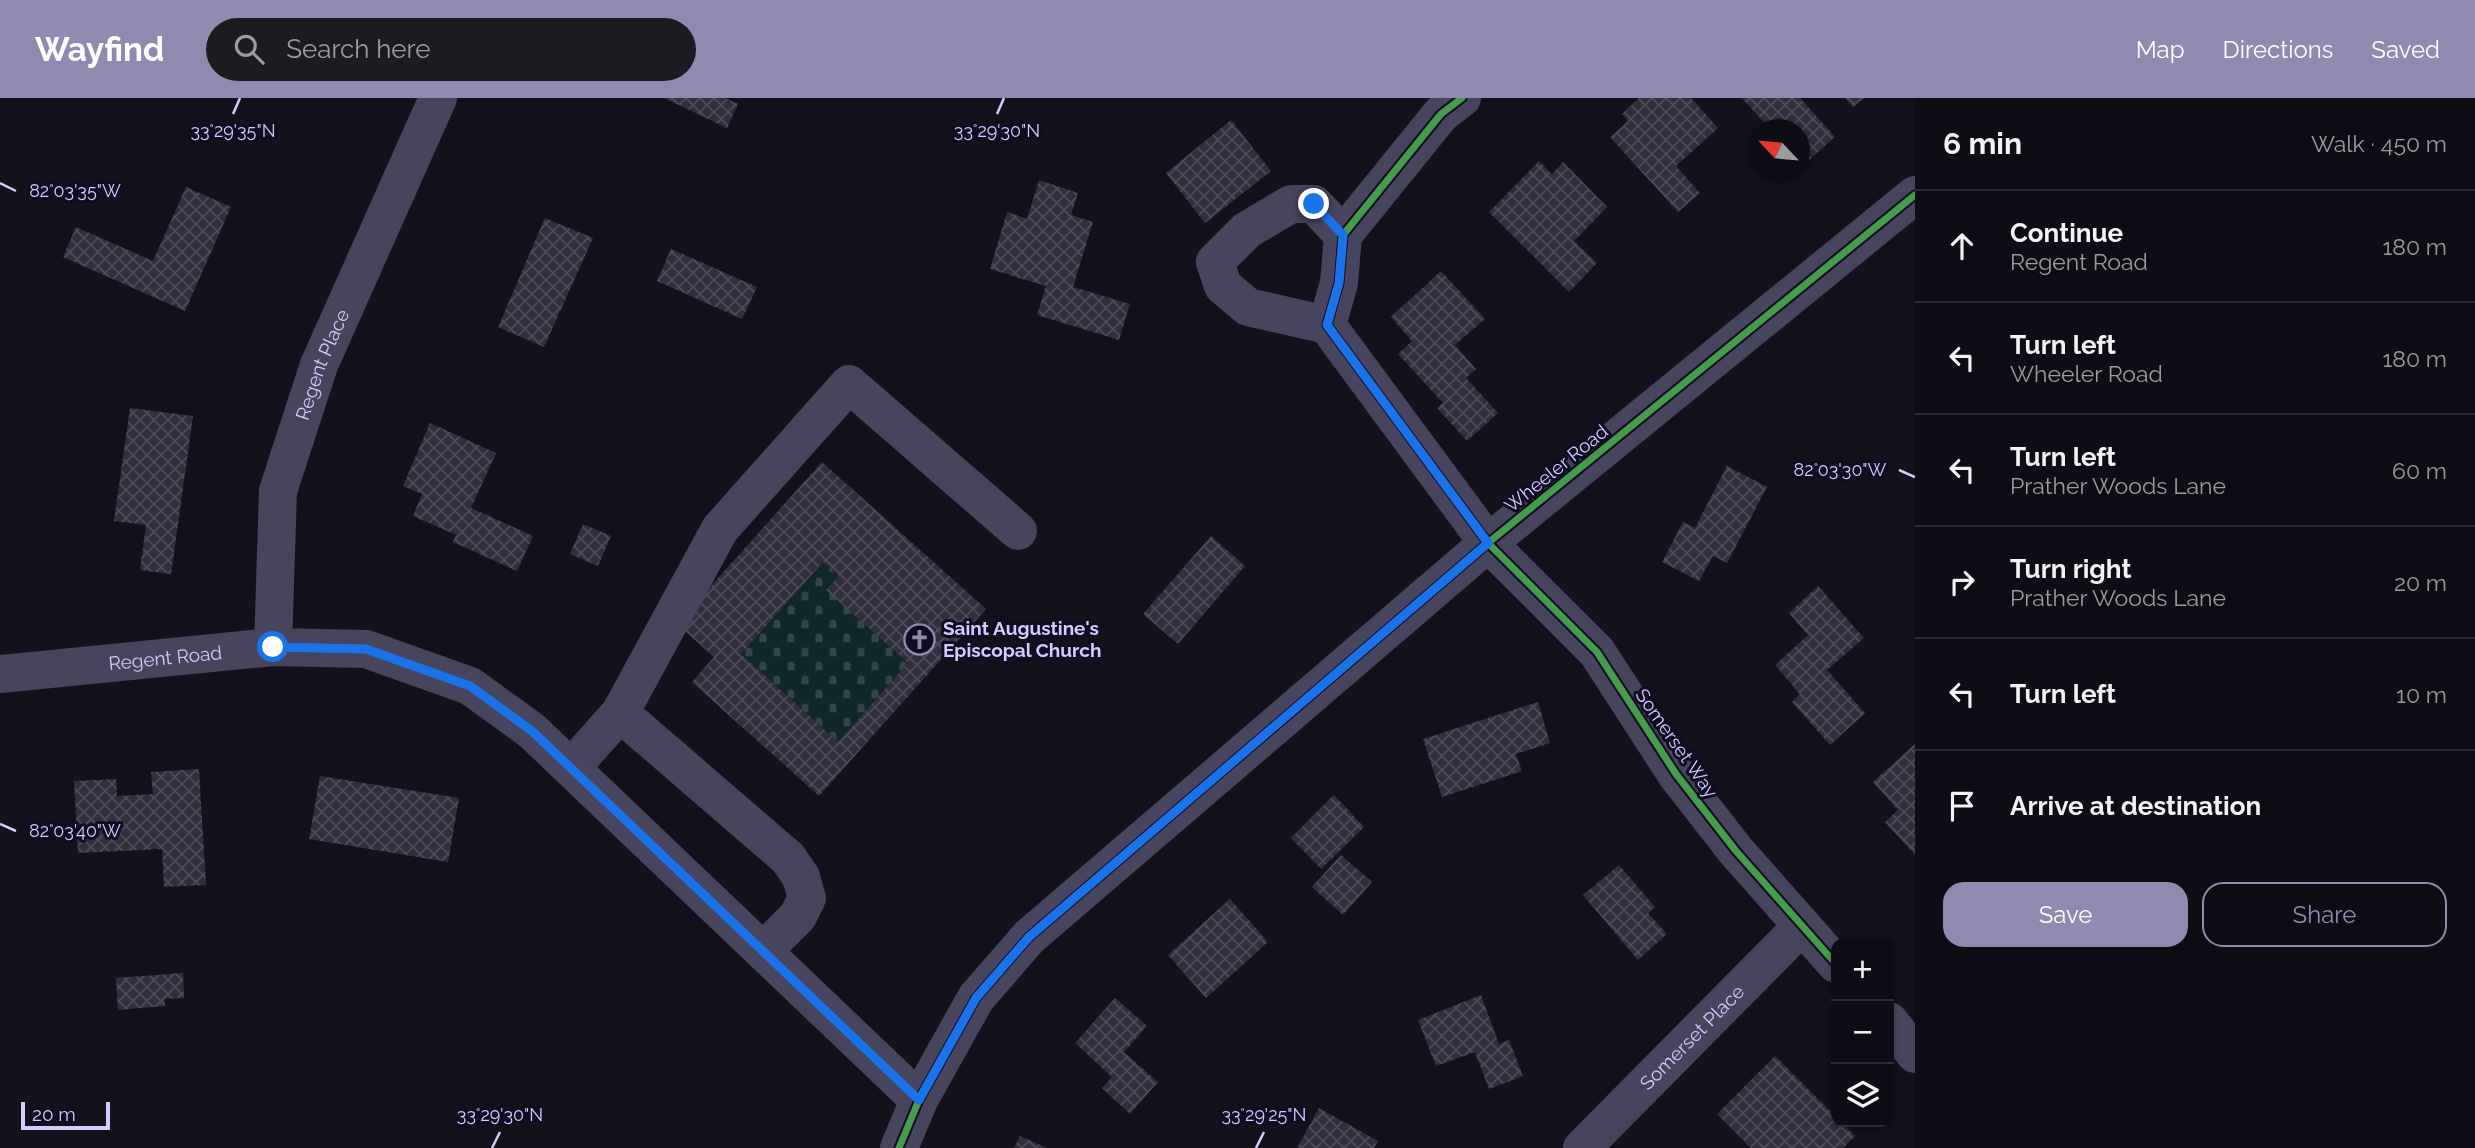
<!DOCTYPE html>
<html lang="en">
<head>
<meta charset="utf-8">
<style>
  :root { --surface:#0e0d15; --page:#1c1b22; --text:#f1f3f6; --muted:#9b9ca0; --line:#2e2d34; --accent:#8f8bb0 }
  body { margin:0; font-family:Raleway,sans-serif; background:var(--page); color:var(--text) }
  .controls { position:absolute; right:21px; bottom:21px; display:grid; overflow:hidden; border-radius:14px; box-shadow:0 2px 5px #0004 }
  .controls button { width:63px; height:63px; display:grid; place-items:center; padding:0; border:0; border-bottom:2px solid var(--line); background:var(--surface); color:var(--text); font:35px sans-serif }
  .compass { position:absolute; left:1747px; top:21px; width:63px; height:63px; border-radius:50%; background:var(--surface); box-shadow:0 2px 5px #0004; rotate:296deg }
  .scale { position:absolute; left:21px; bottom:18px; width:89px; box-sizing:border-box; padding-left:7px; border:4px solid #d2ccff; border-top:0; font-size:19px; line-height:24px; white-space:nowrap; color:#d2ccff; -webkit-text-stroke:5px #100c21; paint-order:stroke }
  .stop { position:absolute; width:21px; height:21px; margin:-16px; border:5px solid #1a73e8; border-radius:50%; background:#fff }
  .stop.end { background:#1a73e8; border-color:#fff; box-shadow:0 2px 7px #0008 }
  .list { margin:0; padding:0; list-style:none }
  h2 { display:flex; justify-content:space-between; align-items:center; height:91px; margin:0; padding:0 28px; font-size:30px }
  h2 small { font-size:23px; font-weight:400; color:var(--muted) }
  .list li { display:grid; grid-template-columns:46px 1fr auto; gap:21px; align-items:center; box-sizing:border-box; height:112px; padding:0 28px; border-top:2px solid var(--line) }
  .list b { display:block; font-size:26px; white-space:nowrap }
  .list p { margin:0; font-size:23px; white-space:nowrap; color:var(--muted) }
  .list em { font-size:23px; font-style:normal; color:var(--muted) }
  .actions { display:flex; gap:14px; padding:21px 28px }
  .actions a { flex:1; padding:16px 0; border:2px solid var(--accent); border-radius:21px; text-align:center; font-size:24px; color:var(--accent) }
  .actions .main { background:var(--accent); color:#fff }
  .icon { flex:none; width:38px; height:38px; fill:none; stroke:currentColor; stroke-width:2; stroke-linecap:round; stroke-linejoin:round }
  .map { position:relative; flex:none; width:1915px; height:1050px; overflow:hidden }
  header { display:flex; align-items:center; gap:42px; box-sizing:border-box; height:98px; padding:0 35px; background:var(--accent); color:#fff }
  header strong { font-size:33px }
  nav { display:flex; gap:38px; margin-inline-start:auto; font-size:24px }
  .search { width:490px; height:63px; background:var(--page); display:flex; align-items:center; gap:18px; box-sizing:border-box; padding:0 24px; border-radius:38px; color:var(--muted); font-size:26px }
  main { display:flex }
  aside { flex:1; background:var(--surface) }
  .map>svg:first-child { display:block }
  .cemetery { fill:url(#cemetery-stones) }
  .building { fill:url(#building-cross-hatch); fill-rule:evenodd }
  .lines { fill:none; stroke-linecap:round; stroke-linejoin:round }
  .minor { stroke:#46455d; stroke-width:38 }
  .cycleway-casing { stroke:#100c21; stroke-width:11 }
  .cycleway { stroke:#469c4c; stroke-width:7 }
  .route { stroke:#1a73e8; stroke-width:9 }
  .ticks { fill:none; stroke:#d2ccff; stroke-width:2.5 }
  .labels { text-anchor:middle; stroke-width:6; stroke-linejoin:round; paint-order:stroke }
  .street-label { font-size:19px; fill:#d2ccff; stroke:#100c21 }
  .poi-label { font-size:19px; font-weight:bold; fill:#d2ccff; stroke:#100c21; text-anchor:start }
  .ticks-label { font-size:18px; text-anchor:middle; fill:#d2ccff; stroke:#100c21; stroke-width:6; stroke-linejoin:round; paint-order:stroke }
</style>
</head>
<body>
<header>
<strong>Wayfind</strong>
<div class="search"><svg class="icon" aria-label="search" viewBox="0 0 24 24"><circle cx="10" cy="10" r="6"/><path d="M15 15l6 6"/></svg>Search here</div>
<nav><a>Map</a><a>Directions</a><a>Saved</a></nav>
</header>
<main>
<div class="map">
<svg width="1915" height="1050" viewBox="0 0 1915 1050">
  <defs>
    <pattern id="cemetery-stones" width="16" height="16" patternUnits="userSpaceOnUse" patternTransform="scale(1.75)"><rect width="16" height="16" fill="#102728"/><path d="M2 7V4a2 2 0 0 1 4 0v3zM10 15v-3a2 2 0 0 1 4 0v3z" fill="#324548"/></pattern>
    <pattern id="building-cross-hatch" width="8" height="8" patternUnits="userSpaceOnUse" patternTransform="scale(1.75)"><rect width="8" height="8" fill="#312e3e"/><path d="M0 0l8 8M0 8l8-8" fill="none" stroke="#4e4b5b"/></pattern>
  </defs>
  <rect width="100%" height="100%" fill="#13111c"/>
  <path class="cemetery" d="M823,464L839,478L908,565L838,644L741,556Z"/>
  <path class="building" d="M664,0H725L738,6L727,30Z
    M1639,0H1691L1718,30L1676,68L1700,95L1678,114L1610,39L1628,23L1622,16Z
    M1742,0H1800L1835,39L1809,62L1800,52V32H1781L1774,24L1768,29Z
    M1845,0H1864L1853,9Z
    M1231,22L1271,73L1205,125L1166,75Z
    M1539,63L1552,76L1563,64L1607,109L1574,143L1597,165L1569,194L1489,114Z
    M1039,82L1078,95L1071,117L1093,124L1073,189L1130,206L1119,242L1037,217L1046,188L990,171L1007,114L1027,121Z
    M186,89L231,109L185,213L63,159L76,129L153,163Z
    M545,120L593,140L544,249L498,229Z
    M671,151L757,189L742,221L657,183Z
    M1441,173L1485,221L1455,247L1476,271L1466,280L1498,315L1467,343L1437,310L1443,305L1398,256L1412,243L1391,219Z
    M130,310L193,318L171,476L140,472L146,427L114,423Z
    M430,325L496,355L471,410L533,438L517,473L453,444L456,437L413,418L422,396L403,388Z
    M822,364L986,511L819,698L692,584L714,559L677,526ZM823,464L839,478L826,492L908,565L838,644L741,556Z
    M1727,368L1767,389L1727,465L1713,458L1699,483L1662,464L1683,424L1695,430Z
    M583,426L611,438L598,468L570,456Z
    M1211,438L1245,468L1178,546L1143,516Z
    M1818,488L1864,540L1827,572L1865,615L1830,647L1792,604L1800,596L1775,567L1808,537L1789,515Z
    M1538,604L1550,645L1516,656L1522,673L1442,699L1423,641Z
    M1915,646V757L1885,724L1898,712L1873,684Z
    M199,671L206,787L164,789L162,751L78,755L74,683L116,681L117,698L153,696L151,674Z
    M320,678L459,700L448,764L309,741Z
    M1334,697L1364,729L1321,771L1291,740Z
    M1341,757L1372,784L1343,817L1312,789Z
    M1619,767L1655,809L1648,815L1667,836L1638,862L1583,797Z
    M1230,801L1268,844L1206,900L1168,857Z
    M183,875L184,900L165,901V908L118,912L116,880Z
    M1481,897L1499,946L1509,942L1523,978L1489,991L1475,954L1436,968L1418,922Z
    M1115,900L1147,928L1124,954L1158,984L1130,1016L1102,990L1112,979L1075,945Z
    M1775,958L1836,1019V1024H1841L1855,1038L1843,1050H1751L1717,1016Z
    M1319,1010L1378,1043L1374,1050H1297Z
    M1020,1038L1047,1050H1014Z"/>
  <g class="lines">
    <g class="minor">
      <path d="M1462,0L1441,16L1343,137L1339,185L1327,227L1488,445L1597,554L1676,676L1736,753L1836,866"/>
      <path d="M1327,227L1248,209L1223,188L1215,164L1247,132L1291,106H1314L1343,137"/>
      <path id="s1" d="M273,549L278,393L319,267L438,0"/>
      <path id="s2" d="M0,576L273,549L366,551L470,588L532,633L919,1002"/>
      <path d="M620,615L788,760L801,779L807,800L798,818L763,853"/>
      <path d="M571,670L620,615L720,431L849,286L1018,433"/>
      <path d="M1889,923L1915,956"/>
      <path d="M899,1050L919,1002L976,900L1029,839L1488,445L1915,97"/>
      <path id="s3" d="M1582,1050L1802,828"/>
    </g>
    <defs>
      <path id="cycleway" d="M1462,0L1441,16L1343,137L1339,185L1327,227L1488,445L1597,554L1676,676L1736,753L1836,866
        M899,1050L919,1002L976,900L1029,839L1488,445L1915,97"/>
    </defs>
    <use href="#cycleway" class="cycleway-casing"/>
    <use href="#cycleway" class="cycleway"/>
  </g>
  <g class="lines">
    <path class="route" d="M273,549L366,551L470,588L532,633L919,1002L976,900L1029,839L1488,445L1327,227L1339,185L1343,137L1314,106"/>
  </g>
  <path class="ticks" d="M233,16L240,0M997,16L1004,0M0,85L16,93M1899,372L1915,379M0,726L16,733M492,1050L500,1034M1256,1050L1264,1034"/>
  <defs>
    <symbol id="church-ring" viewBox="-11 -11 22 22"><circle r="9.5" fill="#100c21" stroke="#8f8bb0" stroke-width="1.5"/><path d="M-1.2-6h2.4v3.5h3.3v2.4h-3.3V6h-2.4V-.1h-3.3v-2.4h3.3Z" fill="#8f8bb0"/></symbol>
  </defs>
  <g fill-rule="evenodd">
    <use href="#church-ring" x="902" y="524" width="35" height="35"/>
  </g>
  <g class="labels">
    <g class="street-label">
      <text dy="7" stroke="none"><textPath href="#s1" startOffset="290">Regent Place</textPath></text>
      <text transform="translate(1556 370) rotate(-39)" y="7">Wheeler Road</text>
      <text dy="7" stroke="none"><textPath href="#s2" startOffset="166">Regent Road</textPath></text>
      <text transform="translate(1677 645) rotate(55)" y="7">Somerset Way</text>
      <text dy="7" stroke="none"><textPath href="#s3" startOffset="156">Somerset Place</textPath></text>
    </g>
    <g class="poi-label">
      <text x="943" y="537">Saint Augustine's<tspan x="943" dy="22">Episcopal Church</tspan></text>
    </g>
  </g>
  <g class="ticks-label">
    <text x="233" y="39">33°29'35"N</text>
    <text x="997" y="39">33°29'30"N</text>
    <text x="75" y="99">82°03'35"W</text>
    <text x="1840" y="378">82°03'30"W</text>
    <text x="75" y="739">82°03'40"W</text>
    <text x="500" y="1023">33°29'30"N</text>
    <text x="1264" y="1023">33°29'25"N</text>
  </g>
</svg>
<div class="controls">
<button>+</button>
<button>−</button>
<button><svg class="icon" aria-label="layers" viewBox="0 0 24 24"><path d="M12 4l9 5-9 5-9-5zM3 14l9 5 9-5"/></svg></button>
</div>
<svg class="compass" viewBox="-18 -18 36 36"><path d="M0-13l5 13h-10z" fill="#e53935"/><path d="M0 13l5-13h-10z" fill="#9b9ca0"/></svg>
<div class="scale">20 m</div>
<div class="stop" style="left:273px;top:549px"></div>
<div class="stop end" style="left:1314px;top:106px"></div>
</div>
<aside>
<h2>6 min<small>Walk · 450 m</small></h2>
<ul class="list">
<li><svg class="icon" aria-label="ahead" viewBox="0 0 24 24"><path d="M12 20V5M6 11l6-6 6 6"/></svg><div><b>Continue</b><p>Regent Road</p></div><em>180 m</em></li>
<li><svg class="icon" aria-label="left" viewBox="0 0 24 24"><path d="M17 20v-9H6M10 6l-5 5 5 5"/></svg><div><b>Turn left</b><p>Wheeler Road</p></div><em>180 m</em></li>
<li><svg class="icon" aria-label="left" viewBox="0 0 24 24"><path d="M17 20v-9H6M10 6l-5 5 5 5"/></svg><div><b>Turn left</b><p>Prather Woods Lane</p></div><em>60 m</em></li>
<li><svg class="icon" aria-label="right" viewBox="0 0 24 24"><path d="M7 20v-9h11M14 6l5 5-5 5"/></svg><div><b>Turn right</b><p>Prather Woods Lane</p></div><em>20 m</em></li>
<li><svg class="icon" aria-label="left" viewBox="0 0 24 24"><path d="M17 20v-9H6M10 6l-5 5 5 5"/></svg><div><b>Turn left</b></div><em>10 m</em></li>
<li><svg class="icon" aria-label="arrive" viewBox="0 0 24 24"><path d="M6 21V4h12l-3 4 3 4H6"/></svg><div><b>Arrive at destination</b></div></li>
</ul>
<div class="actions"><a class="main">Save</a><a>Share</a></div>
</aside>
</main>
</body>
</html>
